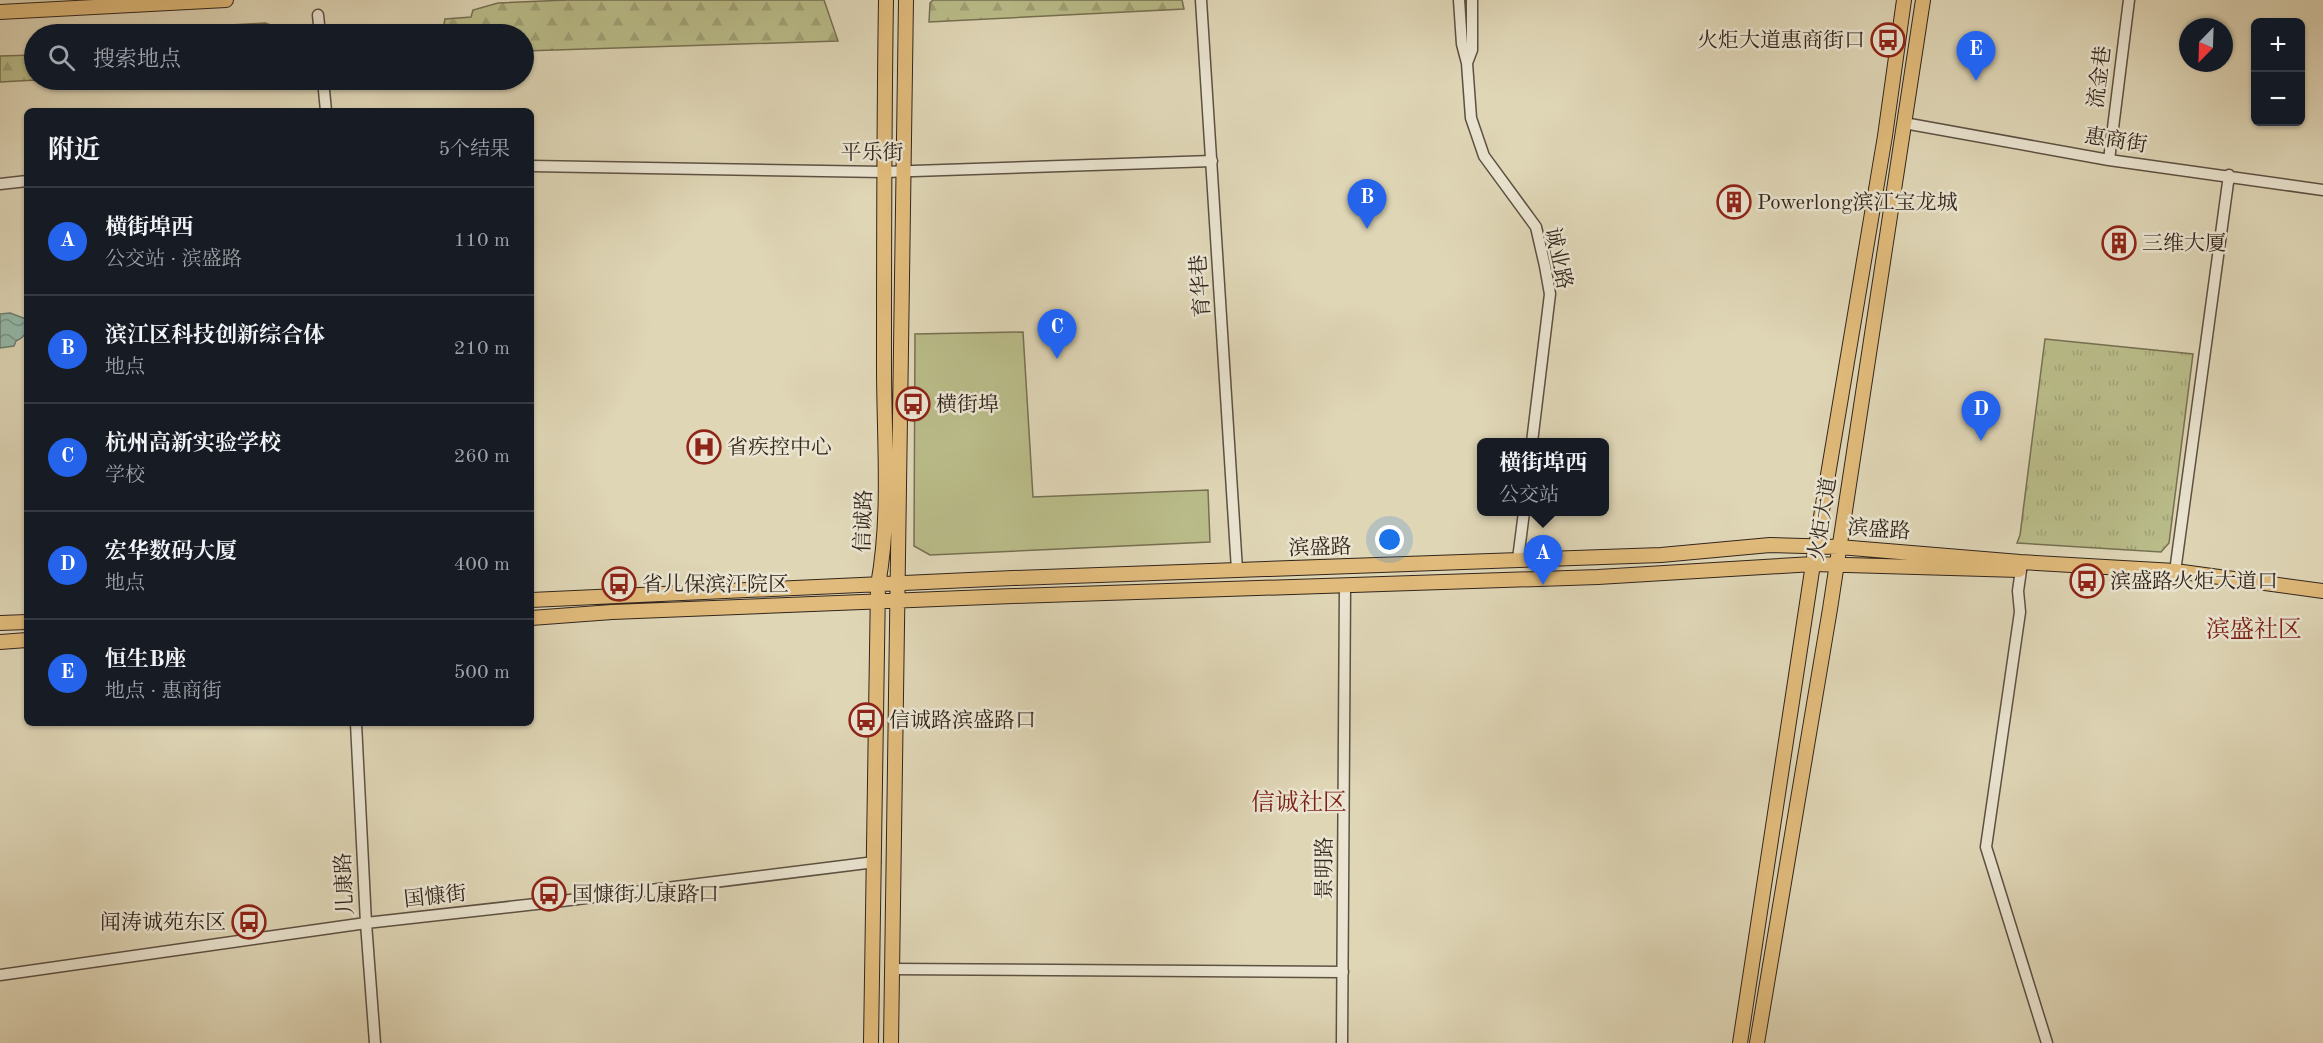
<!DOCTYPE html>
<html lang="zh">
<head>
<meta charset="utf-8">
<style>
  :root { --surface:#171b24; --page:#242831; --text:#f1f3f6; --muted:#9ea1a6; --line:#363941; --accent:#2563eb }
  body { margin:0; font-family:"Old Standard TT","Noto Serif SC",serif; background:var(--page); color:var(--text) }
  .controls { position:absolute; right:18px; top:18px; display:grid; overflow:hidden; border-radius:9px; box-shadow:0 2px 4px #0004 }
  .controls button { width:54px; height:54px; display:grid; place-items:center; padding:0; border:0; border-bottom:2px solid var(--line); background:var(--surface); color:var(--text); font:30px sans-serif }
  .compass { position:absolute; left:2179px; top:18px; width:54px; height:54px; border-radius:50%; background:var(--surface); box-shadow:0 2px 4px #0004; rotate:203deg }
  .you { position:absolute; left:1390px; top:540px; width:21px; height:21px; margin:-15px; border:4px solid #fff; border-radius:50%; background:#1a73e8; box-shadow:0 0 0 9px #1a73e833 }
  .badge { display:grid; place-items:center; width:39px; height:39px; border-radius:50%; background:var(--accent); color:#fff; font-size:20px; font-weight:700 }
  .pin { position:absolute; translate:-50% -50px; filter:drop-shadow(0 2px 3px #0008) }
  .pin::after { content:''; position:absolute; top:32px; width:21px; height:18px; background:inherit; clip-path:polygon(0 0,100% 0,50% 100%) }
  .popup { position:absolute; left:1477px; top:438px; width:132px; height:78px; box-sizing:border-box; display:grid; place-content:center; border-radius:9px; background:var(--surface); filter:drop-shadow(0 2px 4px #0005); font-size:20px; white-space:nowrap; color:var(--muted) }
  .popup b { font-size:22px; color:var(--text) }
  .popup::after { content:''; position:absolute; left:50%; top:100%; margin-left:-12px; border:12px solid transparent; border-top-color:var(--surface) }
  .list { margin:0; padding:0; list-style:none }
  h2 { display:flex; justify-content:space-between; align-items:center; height:78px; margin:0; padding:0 24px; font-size:26px }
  h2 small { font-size:20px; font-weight:400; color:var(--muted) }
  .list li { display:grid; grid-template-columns:39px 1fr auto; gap:18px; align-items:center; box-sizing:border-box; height:108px; padding:0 24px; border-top:2px solid var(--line) }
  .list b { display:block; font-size:22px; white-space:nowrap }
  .list p { margin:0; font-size:20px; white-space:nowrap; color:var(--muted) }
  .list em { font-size:20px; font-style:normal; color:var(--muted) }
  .icon { flex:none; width:33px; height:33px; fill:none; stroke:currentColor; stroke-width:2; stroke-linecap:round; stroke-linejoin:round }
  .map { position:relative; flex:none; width:2323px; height:1043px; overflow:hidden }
  .search { position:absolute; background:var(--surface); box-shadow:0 2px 4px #0004; left:24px; top:24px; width:510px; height:66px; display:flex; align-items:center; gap:15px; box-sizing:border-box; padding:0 21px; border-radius:33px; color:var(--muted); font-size:22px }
  .panel { position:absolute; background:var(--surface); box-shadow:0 2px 4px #0004; left:24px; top:108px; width:510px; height:618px; border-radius:9px }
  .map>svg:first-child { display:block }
  .grass { fill:url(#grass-tufts); stroke:#767053; stroke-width:1.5 }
  .forest { fill:url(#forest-firs); stroke:#767053; stroke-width:1.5 }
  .garden { fill:#b9bc89; stroke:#767053; stroke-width:1.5 }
  .water { fill:url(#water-waves); stroke:#6d7e72; stroke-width:1.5 }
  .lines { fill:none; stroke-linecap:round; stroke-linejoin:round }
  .minor-casing { stroke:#5d5143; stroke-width:13 }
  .major-casing { stroke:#32251d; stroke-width:16 }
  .minor { stroke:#eae4d0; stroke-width:10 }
  .major { stroke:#e0bb7b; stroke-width:14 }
  .labels { text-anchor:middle; stroke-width:5; stroke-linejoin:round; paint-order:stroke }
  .poi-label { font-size:21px; fill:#32251d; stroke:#eae4d0; text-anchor:start }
  .street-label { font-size:21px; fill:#32251d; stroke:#eae4d0 }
  .quarter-label { font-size:24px; fill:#7a1f14; stroke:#eae4d0 }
</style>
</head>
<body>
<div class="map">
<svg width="2323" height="1043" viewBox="0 0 2323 1043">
  <defs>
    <pattern id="grass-tufts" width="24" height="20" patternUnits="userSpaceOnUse" patternTransform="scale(1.5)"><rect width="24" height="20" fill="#b9bc89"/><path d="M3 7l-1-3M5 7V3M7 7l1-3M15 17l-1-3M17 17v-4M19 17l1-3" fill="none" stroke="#a0a176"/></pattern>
    <pattern id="forest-firs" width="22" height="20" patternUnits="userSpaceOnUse" patternTransform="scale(1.5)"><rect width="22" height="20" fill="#b9bc89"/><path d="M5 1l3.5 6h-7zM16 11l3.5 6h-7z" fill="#a0a176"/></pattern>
    <pattern id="water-waves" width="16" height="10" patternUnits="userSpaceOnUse" patternTransform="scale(1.5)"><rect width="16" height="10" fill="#94b9aa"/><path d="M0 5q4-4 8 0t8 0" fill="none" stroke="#79968a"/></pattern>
  </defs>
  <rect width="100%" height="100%" fill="#dfd6b6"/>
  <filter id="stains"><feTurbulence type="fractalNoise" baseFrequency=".00333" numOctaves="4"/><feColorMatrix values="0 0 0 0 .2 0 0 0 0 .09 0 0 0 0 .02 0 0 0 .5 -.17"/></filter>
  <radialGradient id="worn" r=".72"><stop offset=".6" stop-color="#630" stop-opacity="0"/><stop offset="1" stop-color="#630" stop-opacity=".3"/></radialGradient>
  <path class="grass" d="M2045,339L2193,354L2169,543L2161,552L2017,543L2020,535Z"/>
  <path class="forest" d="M567,0H824L838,41L524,51V34H453L444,24L445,19L471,17L473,10L498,3Z
    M933,0H1182L1184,9L929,22L930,3Z
    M265,23L295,34H79Z
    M34,55L36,80L0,82V56Z"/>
  <path class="garden" d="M1023,332L1033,497L1208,490L1210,542L930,555L914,546L915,334Z"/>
  <path class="water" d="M10,313L26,319C28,330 27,336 16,341L14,346L0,348V314Z"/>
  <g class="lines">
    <defs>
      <path id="minor" d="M1201,0L1237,570
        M1459,0L1462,44L1467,63L1471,118L1484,156L1536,227L1545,266L1550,294L1532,442
        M318,15L320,34
        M1467,63L1472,50V0
        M323,80L326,111
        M1904,123L2109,160L2323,190
        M2109,160L2129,0
        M531,166L884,172L1212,161
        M0,184L27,181
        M1518,559L1524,512
        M2021,570L2018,591L2020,612L1986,847L2047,1043
        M2174,579L2229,175
        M356,723L366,923L375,1043
        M891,969L1343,972
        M0,975L366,923L554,902L875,862
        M1342,1043L1345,585"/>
      <path id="major" d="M0,12L226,0
        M531,600L1013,578L1661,555L1770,545L1839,547L2020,562L2175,571L2323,591
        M531,618L612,612L1013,596L1598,577L1813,564L2019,570
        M0,623L27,622
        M0,642L27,640
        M871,1043L878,585C891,514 884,439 884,367C884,245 884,123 886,0
        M891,1043L906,0
        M1740,1043L1813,564L1885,136L1904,0
        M1757,1043L1830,609L1923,0"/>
    </defs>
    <use href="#minor" class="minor-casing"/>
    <use href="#major" class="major-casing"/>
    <use href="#minor" class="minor"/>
    <use href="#major" class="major"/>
  </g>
  <defs>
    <symbol id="bus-ring" viewBox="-11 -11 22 22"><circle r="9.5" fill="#eae4d0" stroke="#8f2418" stroke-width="1.5"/><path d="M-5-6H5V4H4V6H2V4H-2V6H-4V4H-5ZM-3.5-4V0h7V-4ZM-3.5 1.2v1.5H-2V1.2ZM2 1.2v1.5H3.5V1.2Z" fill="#8f2418"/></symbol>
    <symbol id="building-ring" viewBox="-11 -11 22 22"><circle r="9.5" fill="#eae4d0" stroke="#8f2418" stroke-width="1.5"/><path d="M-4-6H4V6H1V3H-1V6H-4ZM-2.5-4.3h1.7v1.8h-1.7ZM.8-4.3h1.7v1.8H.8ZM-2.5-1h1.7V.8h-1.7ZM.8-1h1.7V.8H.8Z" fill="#8f2418"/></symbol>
    <symbol id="hospital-ring" viewBox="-11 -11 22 22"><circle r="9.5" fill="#eae4d0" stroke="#8f2418" stroke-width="1.5"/><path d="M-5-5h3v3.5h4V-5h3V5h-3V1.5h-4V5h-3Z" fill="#8f2418"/></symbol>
  </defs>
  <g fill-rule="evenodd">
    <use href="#bus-ring" x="1869" y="21" width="38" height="38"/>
    <use href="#building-ring" x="1715" y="183" width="38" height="38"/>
    <use href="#building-ring" x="2100" y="224" width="38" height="38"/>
    <use href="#bus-ring" x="894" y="385" width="38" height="38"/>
    <use href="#hospital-ring" x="685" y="428" width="38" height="38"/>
    <use href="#bus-ring" x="2068" y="562" width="38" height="38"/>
    <use href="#bus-ring" x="600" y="565" width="38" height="38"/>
    <use href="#bus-ring" x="847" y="701" width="38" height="38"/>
    <use href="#bus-ring" x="530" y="875" width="38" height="38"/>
    <use href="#bus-ring" x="230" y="903" width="38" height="38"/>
  </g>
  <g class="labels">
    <g class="poi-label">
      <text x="1865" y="47" text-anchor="end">火炬大道惠商街口</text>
      <text x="1757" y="209">Powerlong滨江宝龙城</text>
      <text x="2142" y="250">三维大厦</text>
      <text x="936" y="411">横街埠</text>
      <text x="727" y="454">省疾控中心</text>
      <text x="2110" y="588">滨盛路火炬大道口</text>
      <text x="642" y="591">省儿保滨江院区</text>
      <text x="889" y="727">信诚路滨盛路口</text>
      <text x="572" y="901">国慷街儿康路口</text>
      <text x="226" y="929" text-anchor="end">闻涛诚苑东区</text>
    </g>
    <g class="street-label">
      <text transform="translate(2099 77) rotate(-83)" y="7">流金巷</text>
      <text transform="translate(2116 140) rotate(9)" y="7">惠商街</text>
      <text x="872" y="159">平乐街</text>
      <text transform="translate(1559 258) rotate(78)" y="7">诚业路</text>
      <text transform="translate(1200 286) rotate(-94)" y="7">育华巷</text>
      <text transform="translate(1822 519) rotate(-81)" y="7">火炬大道</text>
      <text transform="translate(863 521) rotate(-88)" y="7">信诚路</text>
      <text transform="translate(1879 529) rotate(4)" y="7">滨盛路</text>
      <text transform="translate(1320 547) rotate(-2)" y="7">滨盛路</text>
      <text transform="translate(1324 868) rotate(-90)" y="7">景明路</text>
      <text transform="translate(344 884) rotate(-93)" y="7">儿康路</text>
      <text transform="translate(435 896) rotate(-6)" y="7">国慷街</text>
    </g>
    <g class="quarter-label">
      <text x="2254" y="637">滨盛社区</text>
      <text x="1299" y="810">信诚社区</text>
    </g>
  </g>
  <rect width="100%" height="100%" filter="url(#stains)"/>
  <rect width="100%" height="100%" fill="url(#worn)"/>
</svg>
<div class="controls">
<button>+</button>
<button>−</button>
</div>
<svg class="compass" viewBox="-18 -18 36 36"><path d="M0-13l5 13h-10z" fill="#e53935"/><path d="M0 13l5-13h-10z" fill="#9ea1a6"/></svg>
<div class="you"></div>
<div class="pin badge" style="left:1543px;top:585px">A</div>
<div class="popup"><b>横街埠西</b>公交站</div>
<div class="pin badge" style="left:1367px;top:229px">B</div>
<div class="pin badge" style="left:1057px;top:359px">C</div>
<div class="pin badge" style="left:1981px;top:441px">D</div>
<div class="pin badge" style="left:1976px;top:81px">E</div>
<div class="search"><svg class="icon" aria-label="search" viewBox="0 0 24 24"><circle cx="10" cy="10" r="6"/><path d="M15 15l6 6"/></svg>搜索地点</div>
<section class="panel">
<h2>附近<small>5个结果</small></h2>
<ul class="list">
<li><span class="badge">A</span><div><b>横街埠西</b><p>公交站 · 滨盛路</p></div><em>110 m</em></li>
<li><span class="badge">B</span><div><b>滨江区科技创新综合体</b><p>地点</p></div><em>210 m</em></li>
<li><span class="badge">C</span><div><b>杭州高新实验学校</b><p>学校</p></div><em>260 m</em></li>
<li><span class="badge">D</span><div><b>宏华数码大厦</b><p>地点</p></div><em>400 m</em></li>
<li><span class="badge">E</span><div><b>恒生B座</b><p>地点 · 惠商街</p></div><em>500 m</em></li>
</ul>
</section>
</div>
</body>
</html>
